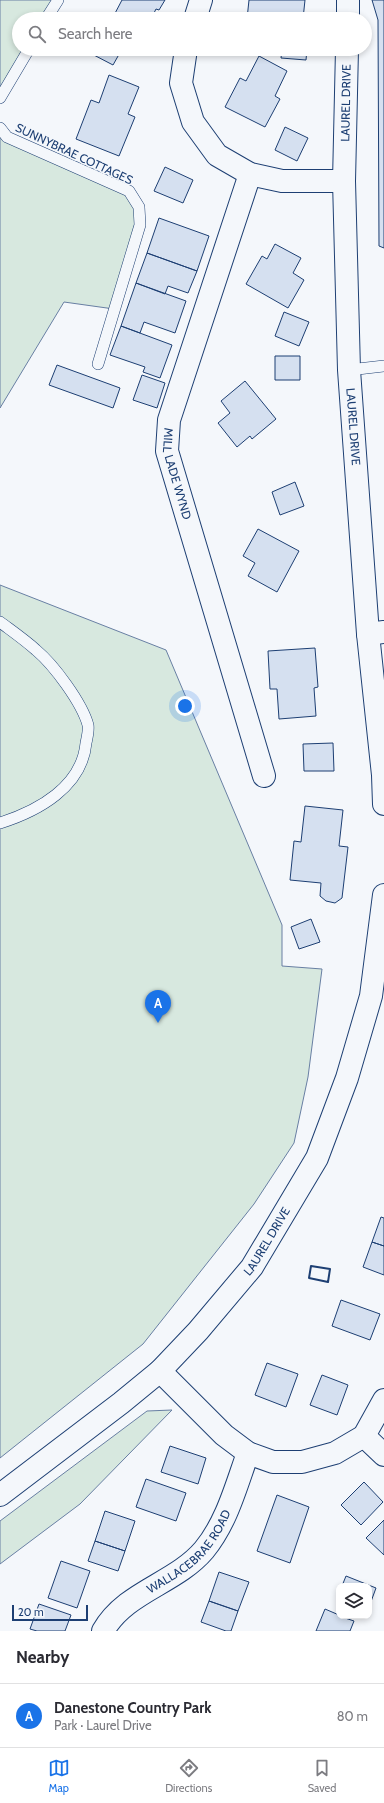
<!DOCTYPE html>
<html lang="en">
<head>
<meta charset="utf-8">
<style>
  :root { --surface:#fff; --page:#f2f2f3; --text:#2b2b33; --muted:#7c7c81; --line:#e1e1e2; --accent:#1a73e8 }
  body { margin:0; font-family:Cabin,sans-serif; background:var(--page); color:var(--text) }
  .controls { position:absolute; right:12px; bottom:12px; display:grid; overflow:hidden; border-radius:8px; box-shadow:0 2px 6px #0003 }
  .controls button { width:36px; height:36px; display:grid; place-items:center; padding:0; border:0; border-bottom:1px solid var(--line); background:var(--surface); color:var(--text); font:20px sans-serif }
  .scale { position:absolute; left:12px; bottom:10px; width:76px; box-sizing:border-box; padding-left:4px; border:2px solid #1d3f73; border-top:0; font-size:11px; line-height:14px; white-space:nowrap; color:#1d3f73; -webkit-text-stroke:3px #f4f7fb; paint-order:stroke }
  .you { position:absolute; left:185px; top:706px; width:14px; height:14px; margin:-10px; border:3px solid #fff; border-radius:50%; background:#1a73e8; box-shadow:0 0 0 6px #1a73e833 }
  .badge { display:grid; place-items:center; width:26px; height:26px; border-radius:50%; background:var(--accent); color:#fff; font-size:13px; font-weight:700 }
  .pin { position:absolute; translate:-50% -33px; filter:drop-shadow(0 1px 2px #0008) }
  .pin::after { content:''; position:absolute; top:21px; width:14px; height:12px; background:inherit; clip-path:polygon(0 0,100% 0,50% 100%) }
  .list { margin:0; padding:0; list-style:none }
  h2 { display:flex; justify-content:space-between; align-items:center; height:52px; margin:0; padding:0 16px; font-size:17px }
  h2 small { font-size:13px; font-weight:400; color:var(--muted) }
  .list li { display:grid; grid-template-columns:26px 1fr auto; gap:12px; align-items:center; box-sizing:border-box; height:64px; padding:0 16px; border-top:1px solid var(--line) }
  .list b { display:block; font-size:15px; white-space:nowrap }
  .list p { margin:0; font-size:13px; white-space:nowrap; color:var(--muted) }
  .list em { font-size:13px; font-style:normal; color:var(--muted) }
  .icon { flex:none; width:22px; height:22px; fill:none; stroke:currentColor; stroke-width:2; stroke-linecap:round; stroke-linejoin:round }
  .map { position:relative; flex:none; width:384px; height:1631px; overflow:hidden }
  .search { position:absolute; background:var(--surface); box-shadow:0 2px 6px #0003; left:12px; right:12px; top:12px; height:44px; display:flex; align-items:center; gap:10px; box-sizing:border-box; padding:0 14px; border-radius:22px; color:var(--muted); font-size:15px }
  .sheet { height:116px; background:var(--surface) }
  nav { display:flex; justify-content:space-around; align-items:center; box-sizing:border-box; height:56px; border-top:1px solid var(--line); background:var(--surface); font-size:11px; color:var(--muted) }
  nav a { display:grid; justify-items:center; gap:2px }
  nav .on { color:var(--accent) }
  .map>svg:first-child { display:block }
  .green { fill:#d7e8df; stroke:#687fa3 }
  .building { fill:#d5e0f0; stroke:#1d3f73 }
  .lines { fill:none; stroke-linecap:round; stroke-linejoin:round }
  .lane-casing { stroke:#1d3f73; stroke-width:12 }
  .street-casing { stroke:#1d3f73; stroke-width:24 }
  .secondary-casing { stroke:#1d3f73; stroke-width:24 }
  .lane { stroke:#f4f7fb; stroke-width:11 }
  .street { stroke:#f4f7fb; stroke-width:22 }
  .secondary { stroke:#f4f7fb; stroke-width:22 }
  .wall { stroke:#1d3f73; stroke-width:2 }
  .labels { text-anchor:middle; stroke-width:3; stroke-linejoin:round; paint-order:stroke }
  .street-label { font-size:12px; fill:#1d3f73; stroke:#f4f7fb }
</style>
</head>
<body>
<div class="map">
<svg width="384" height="1631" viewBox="0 0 384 1631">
  <rect width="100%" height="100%" fill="#f4f7fb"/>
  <path class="green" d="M0,0H58L46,19H19V49H29L0,98Z
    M0,128L129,191L139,207L114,309L64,302L0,408Z
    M0,585L166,650L282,925V966L322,969L308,1077L294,1143L254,1204L143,1344L0,1458Z
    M172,1410L80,1504L0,1564V1521L147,1411Z"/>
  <path class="building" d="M122,0H165L159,10L156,9L151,19H112Z
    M249,0H305L303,19H247Z
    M372,0H384V248L379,246L378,20Z
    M92,49H122L113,65L90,53Z
    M282,49H307L306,60L281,58Z
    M259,56L287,71L275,96L280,99L265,127L225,107L240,78L246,81Z
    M109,75L139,87L128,114L135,117L119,156L76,139L91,100L99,103Z
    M285,127L308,138L297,161L275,150Z
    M165,167L193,180L183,203L154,191Z
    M159,218L209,236L197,271L147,253Z
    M275,244L301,258L293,273L304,280L288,308L246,284L262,256L267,259Z
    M147,253L197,271L188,293L168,286L165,294L136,283Z
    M136,283L186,301L175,333L144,322L140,333L121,326Z
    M284,312L309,322L299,346L275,336Z
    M121,326L172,345L160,378L143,372L145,367L110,355Z
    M275,356H300V380H275Z
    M57,365L120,388L113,408L49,385Z
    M142,375L165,383L157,408L133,400Z
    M245,381L276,419L252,439L250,436L237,447L218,423L230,413L221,401Z
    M295,482L304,506L280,515L272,492Z
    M258,529L299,551L277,592L248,576L255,563L243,556Z
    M315,648L318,687L314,688L316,716L279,719L277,689H270L268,651Z
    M333,743L334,771H304L303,744Z
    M305,806L343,810L339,846L348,847L342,898L335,903L326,901L320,896L321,883L290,880L294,841L301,842Z
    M311,919L320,942L299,949L291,927Z
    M381,1217L384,1218V1246L372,1242Z
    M372,1242L384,1246V1275L363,1267Z
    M341,1300L380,1314L370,1340L332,1326Z
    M267,1363L298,1374L286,1407L255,1395Z
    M322,1375L348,1385L337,1415L310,1405Z
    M170,1446L206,1458L198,1484L161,1472Z
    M146,1479L186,1493L176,1521L136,1507Z
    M364,1482L383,1502L361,1525L341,1505Z
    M277,1495L309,1507L290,1563L257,1551Z
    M105,1511L135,1521L125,1551L95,1541Z
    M384,1520V1555L366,1538Z
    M95,1541L125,1551L118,1571L88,1561Z
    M61,1561L90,1571L77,1608L48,1598Z
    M219,1572L249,1582L238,1611L209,1601Z
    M346,1576L376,1588L369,1607V1586H342Z
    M209,1601L238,1611L231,1631H226L201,1622Z
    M39,1604L71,1615L65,1631H37L30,1629Z
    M325,1609L339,1615V1616L354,1621L350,1631H316Z"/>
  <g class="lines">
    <defs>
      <path id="lane" d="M46,19L58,0
        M0,98L29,49
        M0,128L7,137L129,191L139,207L140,225L98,364
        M349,370L384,366
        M0,622C12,631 25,640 36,650C54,665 82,703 88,725C89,730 87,738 86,743C82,787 38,811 0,823"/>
      <g id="street">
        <path d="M195,19L201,0"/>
        <path d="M186,49L181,83L193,122L217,155L250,174L282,181H344"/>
        <path id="s1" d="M250,174L169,420L167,451L264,776"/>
        <path d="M368,634L383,775L384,804"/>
        <path d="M160,1371L224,1435L248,1453L273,1462H302L335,1453L364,1436L384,1400"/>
        <path d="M364,1436L384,1455"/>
        <path id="s2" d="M0,1495L121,1403L160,1371L198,1331L252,1267L317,1158L347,1078L371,996L384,895"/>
        <path id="s3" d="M103,1631C126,1591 175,1584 204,1550C227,1522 236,1486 248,1453"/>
      </g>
      <g id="secondary">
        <path d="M348,19V0"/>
        <path id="s4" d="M347,49L344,181L349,370L368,634L384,632"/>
      </g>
    </defs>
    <use href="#lane" class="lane-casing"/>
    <use href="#street" class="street-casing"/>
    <use href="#secondary" class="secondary-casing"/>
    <use href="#lane" class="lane"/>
    <use href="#street" class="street"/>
    <use href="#secondary" class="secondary"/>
    <path class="wall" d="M311,1266L330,1269L328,1282L309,1278Z"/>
  </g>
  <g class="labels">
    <g class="street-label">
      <text transform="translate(346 103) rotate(-89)" y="4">LAUREL DRIVE</text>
      <text transform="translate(74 154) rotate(25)" y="4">SUNNYBRAE COTTAGES</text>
      <text dy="4" stroke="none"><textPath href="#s4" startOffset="378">LAUREL DRIVE</textPath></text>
      <text dy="4" stroke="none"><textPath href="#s1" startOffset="314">MILL LADE WYND</textPath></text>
      <text dy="4" stroke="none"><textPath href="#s2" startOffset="371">LAUREL DRIVE</textPath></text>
      <text dy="4" stroke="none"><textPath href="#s3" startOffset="119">WALLACEBRAE ROAD</textPath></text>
    </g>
  </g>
</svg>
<div class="controls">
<button><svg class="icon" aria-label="layers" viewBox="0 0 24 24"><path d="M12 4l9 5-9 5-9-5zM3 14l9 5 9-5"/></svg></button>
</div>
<div class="scale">20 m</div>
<div class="you"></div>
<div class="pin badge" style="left:158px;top:1023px">A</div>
<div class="search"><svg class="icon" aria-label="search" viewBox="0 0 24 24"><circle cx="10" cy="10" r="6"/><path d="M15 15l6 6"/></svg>Search here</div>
</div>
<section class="sheet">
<h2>Nearby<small></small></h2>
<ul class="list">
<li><span class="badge">A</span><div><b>Danestone Country Park</b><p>Park · Laurel Drive</p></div><em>80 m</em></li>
</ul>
</section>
<nav>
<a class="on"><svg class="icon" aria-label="map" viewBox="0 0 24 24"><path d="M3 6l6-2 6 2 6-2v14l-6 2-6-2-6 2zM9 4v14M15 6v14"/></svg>Map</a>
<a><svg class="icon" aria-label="directions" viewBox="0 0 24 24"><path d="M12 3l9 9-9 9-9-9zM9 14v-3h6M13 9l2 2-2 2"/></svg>Directions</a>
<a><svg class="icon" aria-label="saved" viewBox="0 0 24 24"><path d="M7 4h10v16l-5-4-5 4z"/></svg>Saved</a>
</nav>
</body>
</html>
